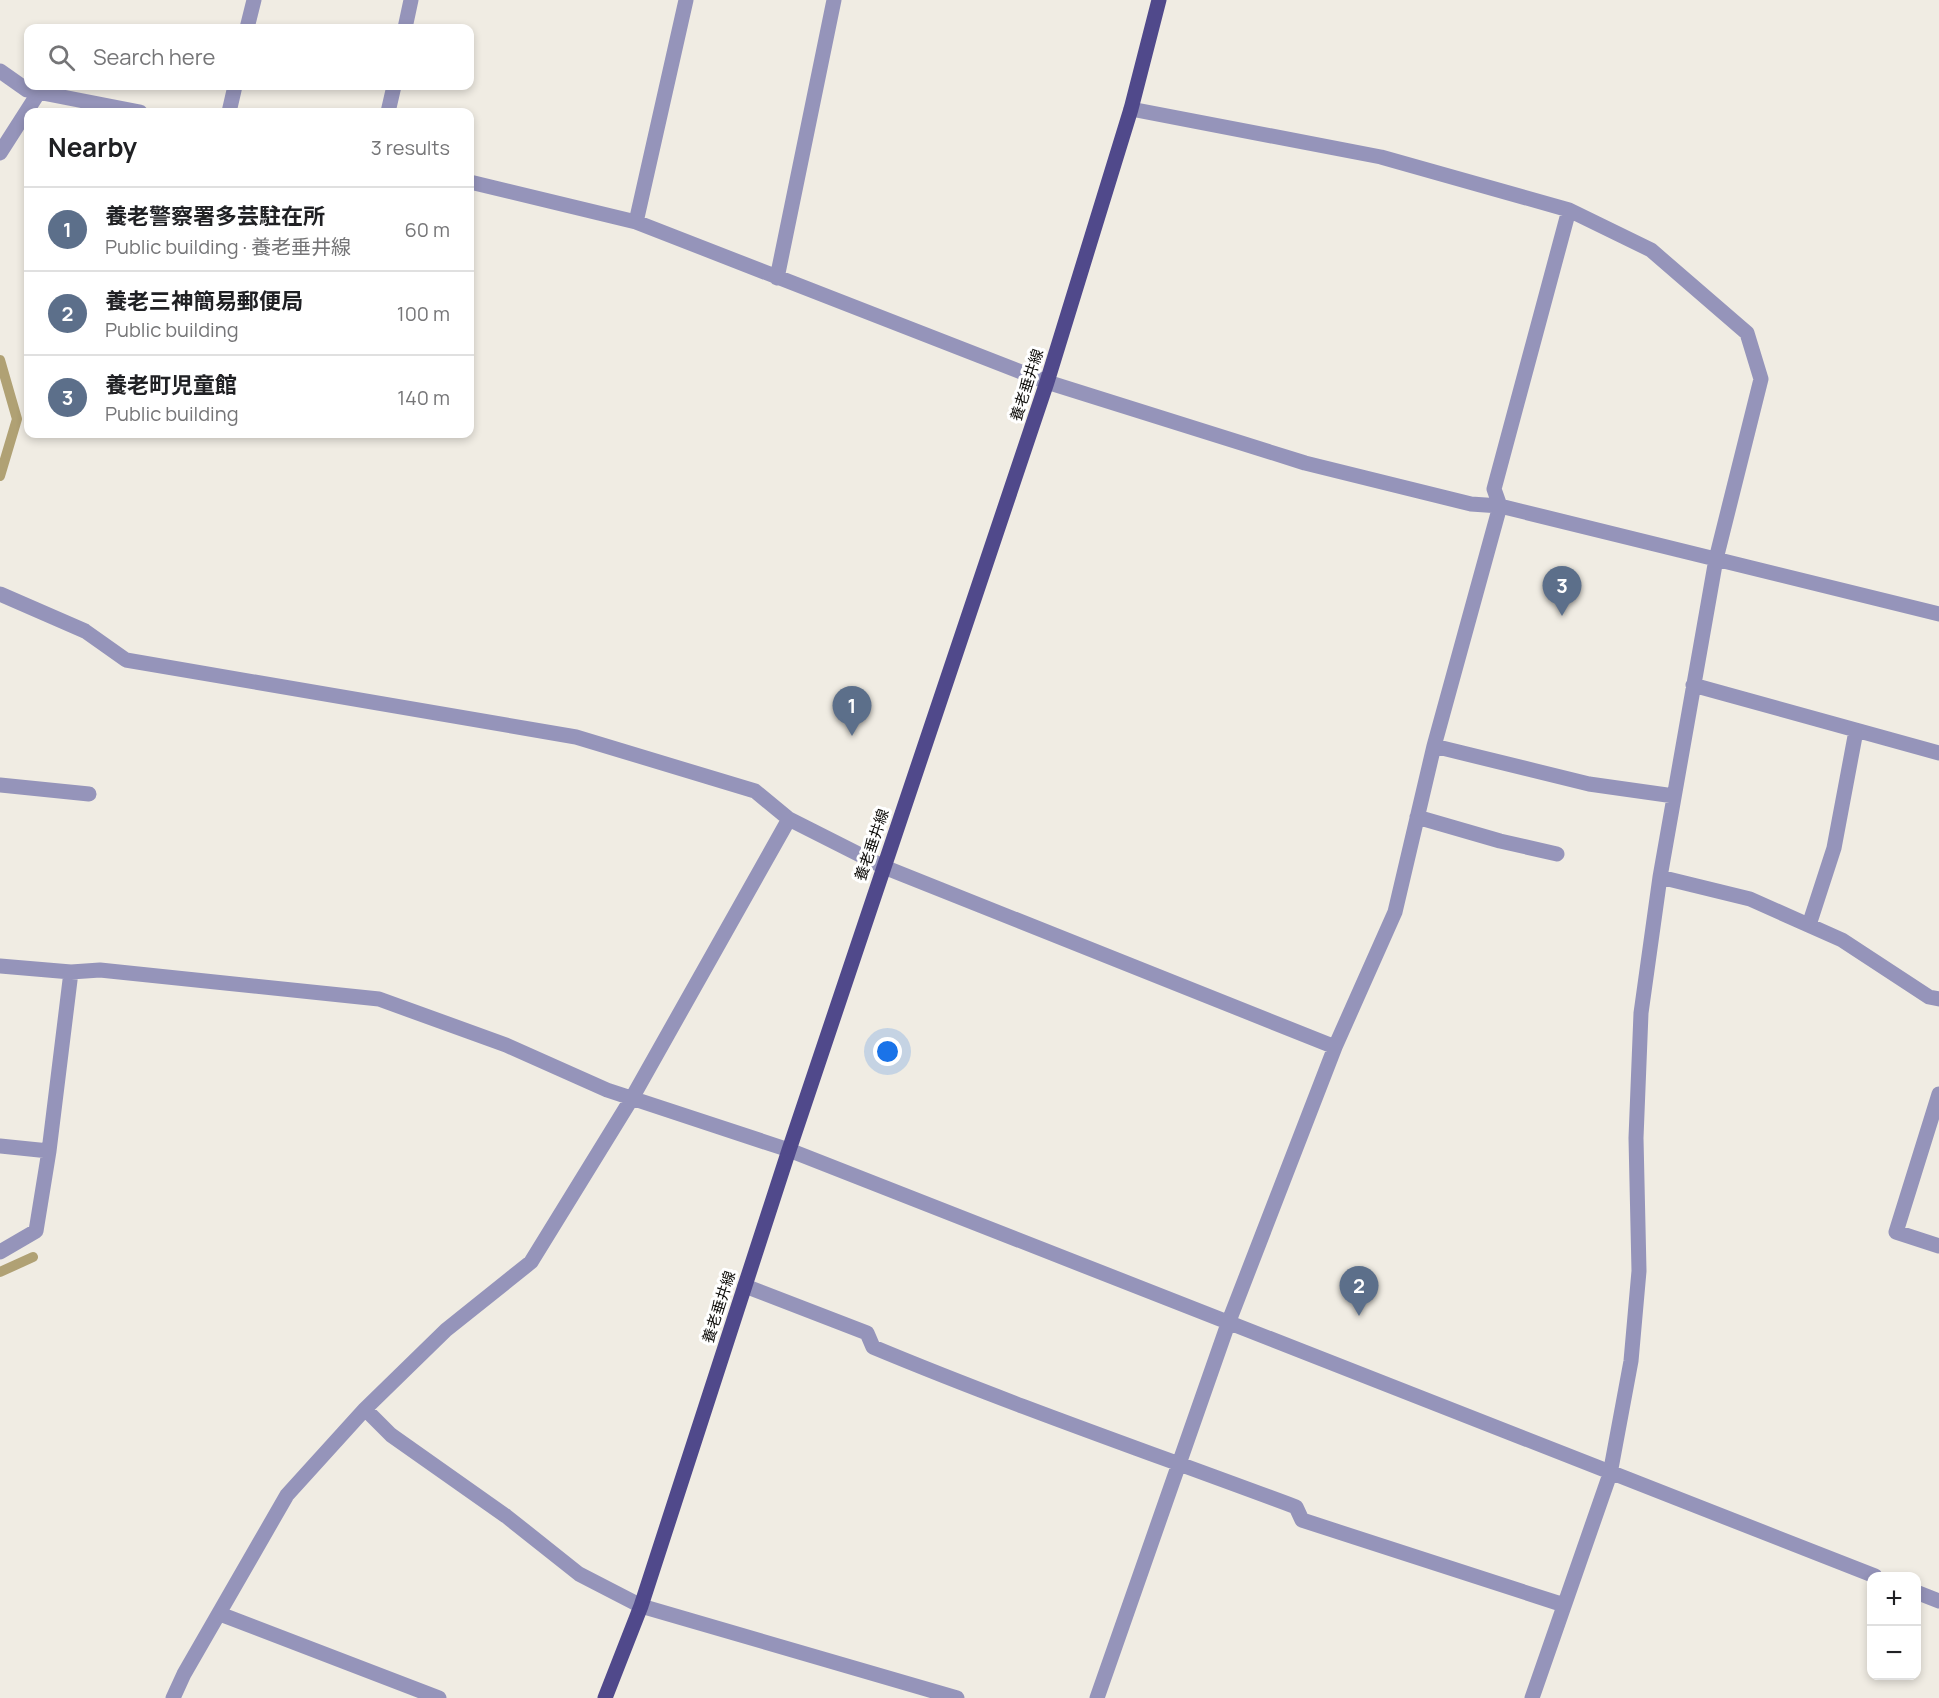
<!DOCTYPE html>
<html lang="en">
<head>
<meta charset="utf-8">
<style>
  :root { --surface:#fff; --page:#f2f2f2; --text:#202124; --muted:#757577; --line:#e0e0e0; --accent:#7968e3 }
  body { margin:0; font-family:Manrope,"Noto Sans JP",sans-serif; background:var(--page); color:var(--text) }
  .controls { position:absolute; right:18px; bottom:18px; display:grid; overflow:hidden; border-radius:12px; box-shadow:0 3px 9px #0003 }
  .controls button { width:54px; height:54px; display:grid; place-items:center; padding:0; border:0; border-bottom:2px solid var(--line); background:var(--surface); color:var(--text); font:30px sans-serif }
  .you { position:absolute; left:888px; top:1052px; width:21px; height:21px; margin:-15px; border:4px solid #fff; border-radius:50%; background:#1a73e8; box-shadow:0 0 0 9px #1a73e833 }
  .badge { display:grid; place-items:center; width:39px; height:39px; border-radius:50%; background:var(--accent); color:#fff; font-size:20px; font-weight:700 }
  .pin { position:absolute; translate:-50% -50px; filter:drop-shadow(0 2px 3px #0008) }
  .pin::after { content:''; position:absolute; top:32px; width:21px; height:18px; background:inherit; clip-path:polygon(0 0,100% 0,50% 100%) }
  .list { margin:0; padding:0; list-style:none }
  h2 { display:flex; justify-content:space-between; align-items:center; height:78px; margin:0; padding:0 24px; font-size:26px }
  h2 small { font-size:20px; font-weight:400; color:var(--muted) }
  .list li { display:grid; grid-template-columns:39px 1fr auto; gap:18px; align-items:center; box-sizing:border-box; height:84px; padding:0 24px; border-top:2px solid var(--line) }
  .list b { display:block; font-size:22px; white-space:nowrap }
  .list p { margin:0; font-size:20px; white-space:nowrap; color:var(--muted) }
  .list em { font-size:20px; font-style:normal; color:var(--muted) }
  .icon { flex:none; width:33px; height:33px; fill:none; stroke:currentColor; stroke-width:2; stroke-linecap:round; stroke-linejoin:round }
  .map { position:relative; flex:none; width:1939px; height:1698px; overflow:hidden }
  .search { position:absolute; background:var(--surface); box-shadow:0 3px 9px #0003; left:24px; top:24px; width:450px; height:66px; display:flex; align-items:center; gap:15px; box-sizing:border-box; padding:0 21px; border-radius:12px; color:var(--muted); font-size:22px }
  .panel { position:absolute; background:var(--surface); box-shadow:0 3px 9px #0003; left:24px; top:108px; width:450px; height:330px; border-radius:12px }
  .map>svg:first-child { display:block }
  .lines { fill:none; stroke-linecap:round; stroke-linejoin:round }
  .stream { stroke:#b0a174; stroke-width:10 }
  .minor { stroke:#9594ba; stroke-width:15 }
  .major { stroke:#50498b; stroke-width:15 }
  .labels { text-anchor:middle; stroke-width:6; stroke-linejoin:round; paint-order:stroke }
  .street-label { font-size:15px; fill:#0d0c09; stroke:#fff }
</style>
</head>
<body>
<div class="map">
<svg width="1939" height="1698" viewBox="0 0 1939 1698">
  <rect width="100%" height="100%" fill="#f0ece3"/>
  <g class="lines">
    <path class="stream" d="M0,360L17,419L0,476
      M0,1272L33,1257"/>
    <path class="minor" d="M247,28L254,0
      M405,28L411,0
      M0,71L27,90L140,112
      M1131,109L1381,157L1569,210L1651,250L1747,333L1761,379L1716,559L1660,877L1641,1013L1636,1138L1639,1271L1631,1361L1610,1474L1532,1698
      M229,112L235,86
      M388,112L394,86
      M0,153L39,92
      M470,182L636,222L1047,382L1305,463L1471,504L1500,506L1939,614
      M636,222L686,0
      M777,278L834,0
      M0,594L85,631L126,660L576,737L755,791L789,819L884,867L1335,1047
      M1693,685L1939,753
      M1434,746L1589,784L1674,796
      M0,785L89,794
      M1417,817L1500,841L1557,854
      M1660,877L1750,899L1842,940L1929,997L1939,999
      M1809,925L1834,848L1856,731
      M0,966L71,972L100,970L379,999L506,1045L607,1090L789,1150L1875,1576
      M1939,1094L1896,1232L1939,1246
      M0,1146L49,1151
      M0,1252L36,1231L49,1151L71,972
      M745,1286L867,1333L873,1347C1012,1405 1154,1454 1296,1507L1302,1520L1564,1605
      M365,1409L391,1435L506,1516L579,1574L641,1606L957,1698
      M1916,1592L1939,1601
      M220,1614L439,1698
      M173,1698L184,1674L287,1495L365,1409L446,1330L531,1262L632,1098L789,819
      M1097,1698L1229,1321L1335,1047L1395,912L1434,746L1500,506L1494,489L1569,210"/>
    <path class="major" d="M605,1698L641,1606L789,1150L1047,382L1131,109L1159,0"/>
  </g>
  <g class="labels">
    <g class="street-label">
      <text transform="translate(1027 385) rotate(-72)" y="5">養老垂井線</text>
      <text transform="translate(872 845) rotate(-71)" y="5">養老垂井線</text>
      <text transform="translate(719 1307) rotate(-72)" y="5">養老垂井線</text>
    </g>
  </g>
</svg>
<div class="controls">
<button>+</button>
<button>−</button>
</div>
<div class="you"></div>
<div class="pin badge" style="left:852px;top:736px;background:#5c6f8a">1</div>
<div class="pin badge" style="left:1359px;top:1316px;background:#5c6f8a">2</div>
<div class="pin badge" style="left:1562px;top:616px;background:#5c6f8a">3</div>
<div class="search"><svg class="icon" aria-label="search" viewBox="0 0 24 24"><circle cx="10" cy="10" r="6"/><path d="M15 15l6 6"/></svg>Search here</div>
<section class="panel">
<h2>Nearby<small>3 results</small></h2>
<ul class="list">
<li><span class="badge" style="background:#5c6f8a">1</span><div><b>養老警察署多芸駐在所</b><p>Public building · 養老垂井線</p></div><em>60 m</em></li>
<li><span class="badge" style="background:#5c6f8a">2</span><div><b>養老三神簡易郵便局</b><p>Public building</p></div><em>100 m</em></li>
<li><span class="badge" style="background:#5c6f8a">3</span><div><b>養老町児童館</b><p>Public building</p></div><em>140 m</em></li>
</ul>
</section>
</div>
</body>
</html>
